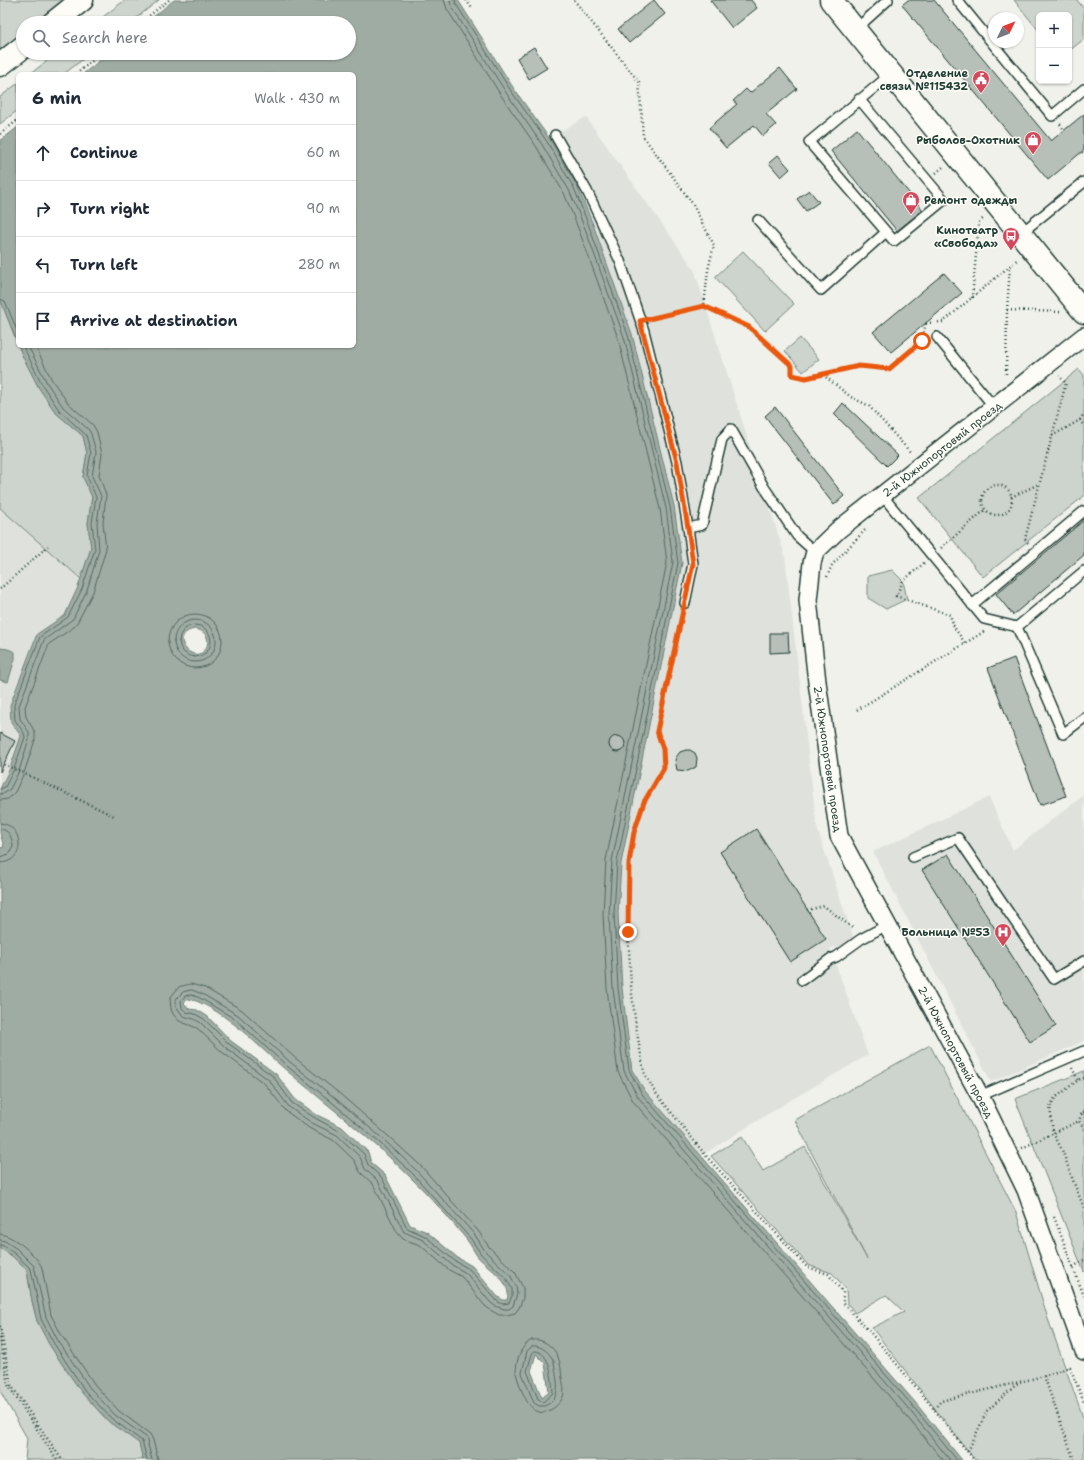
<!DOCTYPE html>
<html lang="en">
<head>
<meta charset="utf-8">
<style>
  :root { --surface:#fff; --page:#f2f2f3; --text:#1f2937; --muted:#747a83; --line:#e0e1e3 }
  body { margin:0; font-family:"Shantell Sans",sans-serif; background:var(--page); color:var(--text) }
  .controls { position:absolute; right:12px; top:12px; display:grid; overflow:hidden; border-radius:6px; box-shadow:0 1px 3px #0004 }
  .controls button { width:36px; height:36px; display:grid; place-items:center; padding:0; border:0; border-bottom:1px solid var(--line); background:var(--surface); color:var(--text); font:20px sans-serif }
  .compass { position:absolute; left:988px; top:12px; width:36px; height:36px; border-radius:50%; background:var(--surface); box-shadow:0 1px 3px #0004; rotate:47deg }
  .stop { position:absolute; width:12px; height:12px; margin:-9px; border:3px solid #ea580c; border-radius:50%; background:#fff }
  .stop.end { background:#ea580c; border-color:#fff; box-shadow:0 1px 4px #0008 }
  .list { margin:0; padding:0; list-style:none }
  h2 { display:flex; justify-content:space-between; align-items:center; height:52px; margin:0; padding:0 16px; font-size:17px }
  h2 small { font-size:13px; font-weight:400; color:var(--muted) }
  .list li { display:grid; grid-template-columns:26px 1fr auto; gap:12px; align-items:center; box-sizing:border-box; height:56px; padding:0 16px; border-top:1px solid var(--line) }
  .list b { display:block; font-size:15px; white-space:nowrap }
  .list em { font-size:13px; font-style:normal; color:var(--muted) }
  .icon { flex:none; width:22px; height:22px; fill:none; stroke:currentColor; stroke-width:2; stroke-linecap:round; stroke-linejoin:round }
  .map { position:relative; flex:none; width:1084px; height:1460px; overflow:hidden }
  .search { position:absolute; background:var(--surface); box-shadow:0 1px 3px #0004; left:16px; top:16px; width:340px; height:44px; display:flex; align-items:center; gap:10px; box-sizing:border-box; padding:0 14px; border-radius:22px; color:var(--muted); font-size:15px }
  .panel { position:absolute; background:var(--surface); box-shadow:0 1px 3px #0004; left:16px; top:72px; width:340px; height:276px; border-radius:6px }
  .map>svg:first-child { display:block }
  .built { fill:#dfe2dc }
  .green { fill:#cdd3cd; stroke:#768880 }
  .water { fill:#9faca4; stroke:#6c8077; fill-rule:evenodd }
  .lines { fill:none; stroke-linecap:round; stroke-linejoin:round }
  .shore { stroke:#526961; stroke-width:1 }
  .building { fill:#b6bfb8; stroke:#1f3d34 }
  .lane-casing { stroke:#1f3d34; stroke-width:12 }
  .street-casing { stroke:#1f3d34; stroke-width:20 }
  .secondary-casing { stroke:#1f3d34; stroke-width:25 }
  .path { stroke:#1f3d34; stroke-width:2.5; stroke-dasharray:1 3; stroke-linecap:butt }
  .lane { stroke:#fdfcf7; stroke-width:9 }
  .street { stroke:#fdfcf7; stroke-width:17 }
  .secondary { stroke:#fdfcf7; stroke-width:22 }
  .route { stroke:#ea580c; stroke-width:5 }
  .labels { text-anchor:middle; stroke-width:3; stroke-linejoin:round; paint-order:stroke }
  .poi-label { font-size:11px; font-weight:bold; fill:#1f3d34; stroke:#fdfcf7; text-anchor:end }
  .street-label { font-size:11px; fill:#1f3d34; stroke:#fdfcf7 }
</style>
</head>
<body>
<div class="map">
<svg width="1084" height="1460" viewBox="0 0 1084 1460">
  <rect width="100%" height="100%" fill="#f0f1eb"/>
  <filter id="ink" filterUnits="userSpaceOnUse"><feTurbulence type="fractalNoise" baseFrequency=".025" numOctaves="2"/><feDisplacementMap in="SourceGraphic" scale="8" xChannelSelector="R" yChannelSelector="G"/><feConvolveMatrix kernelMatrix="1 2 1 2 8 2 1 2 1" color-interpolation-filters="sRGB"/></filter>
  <g filter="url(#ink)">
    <path class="built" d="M586,117L694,269L785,556L817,828L856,946L830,948L868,1055L786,1103L701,1156L645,1091L633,1070L622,988L618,915L621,863L682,563L674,506L632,334L594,227L577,186L549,138Z
      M0,299L19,346L91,548L78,587L65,615L37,634L18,681L10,705L11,722L21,736L10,768L0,789Z
      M1084,795V1041L991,1082L873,852L989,797L1013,850Z"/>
    <path class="green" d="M0,0H71L41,23H23V37L0,55Z
      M125,0H159L130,23H95Z
      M1014,0H1077L1084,9V39L1069,51V15H1039V31Z
      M57,53H91L64,74H30Z
      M18,83V110L0,124V97Z
      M743,251L794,304L765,331L715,277Z
      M0,299L22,355L39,388L56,413L83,436L87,453L83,477L92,497L88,523L91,548L81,579L0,508Z
      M800,338L819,359L803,372L785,351Z
      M1079,369L1084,375V496L983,577L919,498Z
      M892,570L903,581L907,599L886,609L868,598V576Z
      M930,1045L1016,1212L1048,1319L1084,1420V1460H975L872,1328L904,1312L886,1295L855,1313L847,1303L846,1289L832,1273L808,1265L711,1156L742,1137L763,1171L805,1147L867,1259L811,1152L795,1120Z
      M1084,1071V1272L1015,1099Z
      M0,1248L12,1256L27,1271L32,1301L37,1321L49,1344L62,1364L83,1394L109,1422L139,1443L143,1460H25L27,1438L0,1391Z"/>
    <path class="water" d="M174,0H458L514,89L549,138L577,186L594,227L632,334L674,506L682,563L621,863L618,914L622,988L632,1070L645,1091L914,1401L962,1460H143L139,1443L109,1422L83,1394L62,1364L49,1344L37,1321L32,1301L27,1271L12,1256L0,1248V848L4,847L0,833V789L10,768L21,736L11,722L10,705L37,634L65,615L78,587L91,548L88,523L92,497L83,477L87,453L83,436L56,413L39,388L22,355L19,346H354V74H83L109,53H349V23H146ZM195,629C204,630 211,638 206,648C194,668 166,634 195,629ZM191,999C228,1012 256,1045 286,1070C327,1105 371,1138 410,1177C430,1196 449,1218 467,1240C471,1245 474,1252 478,1257C489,1269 513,1282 507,1300H503L497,1296L472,1266L458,1258L427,1232L410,1225L385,1175L371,1163L368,1152L342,1127L317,1115L295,1099L276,1074L231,1041L207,1016L197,1010L189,1009L184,1003L187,1000ZM536,1354L545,1363L549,1392L542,1398L531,1371Z
      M18,127V344L0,299V141Z
      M0,648L8,649L15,652V659L8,682L0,680Z"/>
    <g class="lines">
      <path class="shore" d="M444,0L447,9L502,97L536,146L564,193L580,233L618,338L660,509L667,562L606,860L603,914L607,989L618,1072L633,1101L902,1411L943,1460
        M450,0L451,5L458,17L507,94L541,143L569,190L586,231L624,337L666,508L673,562L612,861L609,914L613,989L624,1071L638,1097L907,1407L950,1460
        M455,0L456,4L511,91L546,140L574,188L590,229L628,335L670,507L678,563L617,862L614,914L618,988L629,1070L642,1094L911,1404L957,1460
        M0,299L5,301L18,333
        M168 641a27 27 0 1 1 54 0a27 27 0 1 1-54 0Z
        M174 641a21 21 0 1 1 42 0a21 21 0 1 1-42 0Z
        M179 641a16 16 0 1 1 32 0a16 16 0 1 1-32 0Z
        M0,789L5,787L14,769L25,737L24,733L15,720L14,705L40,637L68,617L82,589L95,549L92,523L96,497L87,476L91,453L86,435L59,410L43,386L23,346
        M0,794L5,793L10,789L19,771L29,739V732L20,719L19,706L44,640L73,619L87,590L99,550L97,523L101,496L92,476L96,452L91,434L89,430L63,407L47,383L28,346
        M0,800L8,799L15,792L24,773L35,740V732L26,717L25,707L49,644L74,627L78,621L93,592L106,549L103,523L106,495L99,475L102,454L97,432L93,425L68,403L52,380L35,346
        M0,823C23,824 28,862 0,863
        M0,829C10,830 12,838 13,847L9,854L0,857
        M191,984L205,988L242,1010L294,1057L340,1094L387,1135L421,1166L479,1232L489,1247L515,1272L523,1288V1298L519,1308L515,1313L507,1315H499L492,1311L485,1306L462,1277L449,1270L420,1245L403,1239L397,1232L373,1184L360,1172L354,1160L333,1140L309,1128L286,1111L265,1084L222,1052L197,1028L179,1021L173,1014L171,1009L170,998L179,987Z
        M192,990L202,994L238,1015L290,1062L336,1099L383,1139L417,1171L475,1235L485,1251L510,1275L516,1286L517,1294L513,1306L509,1309H504L495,1306L490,1302L466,1273L452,1265L423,1240L404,1232L378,1181L365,1169L360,1157L337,1135L312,1123L289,1107L269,1080L226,1048L201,1023L194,1019L183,1016L176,1006V999L183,992Z
        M192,995L200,998L235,1019L287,1066L333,1103L380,1143L413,1174L471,1239L481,1254L506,1278L512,1289V1296L509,1303L503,1304L498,1302L469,1269L455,1261L425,1236L407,1228L382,1178L368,1165L364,1154L339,1131L315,1118L292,1103L273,1076L229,1044L204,1019L195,1014L186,1012L182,1008L181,1001L185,996Z
        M0,1234C13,1235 38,1256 42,1268L51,1315L62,1336L95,1385L119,1411L150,1434L153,1440L158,1460
        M0,1240L5,1241L17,1249L34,1266L46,1317L57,1339L90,1388L115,1415L146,1437L152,1460
        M0,1245L4,1246L14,1253L31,1269L41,1319L53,1342L66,1362L86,1392L112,1419L142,1441L147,1460
        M532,1340C543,1338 554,1347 558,1357C561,1363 561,1372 562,1378C563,1384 565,1391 563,1397C561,1402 555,1408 550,1410C530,1422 520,1387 516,1373C516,1362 520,1345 532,1340Z
        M533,1346C542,1345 551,1354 554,1362C556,1378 564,1399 544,1406H539L534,1403L522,1373L527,1351Z
        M535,1351C551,1351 552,1381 553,1393L543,1402L538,1399L527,1371L532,1354Z"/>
    </g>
    <path class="building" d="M654,0L665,14L629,43L618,29Z
      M710,0H751L757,8L732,28Z
      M908,0H934L1051,141L1084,114V150L1048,180L902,5Z
      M534,47L547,68L529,79L517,58Z
      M780,68L797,89L766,114L776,125L763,136L754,125L726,148L709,128L737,104L733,101L746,89L750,93Z
      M857,129L923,210L897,231L831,151Z
      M778,155L790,169L781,177L769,163Z
      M809,190L819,202L806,211L797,199Z
      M944,273L962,293L891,352L873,332Z
      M843,403L898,455L887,466L834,414Z
      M775,407L844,496L834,505L765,416Z
      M1084,520V555L1013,615L996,594Z
      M770,633H788L789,652L770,653Z
      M1014,658L1066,796L1040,805L988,668Z
      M0,733L15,741L0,772Z
      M609 744a8 8 0 1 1 16 0a8 8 0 1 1-16 0Z
      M686,750H690L695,753L697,758L696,767L688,771L677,770L675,760L677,756L680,752Z
      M756,829L826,939L790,962L720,852Z
      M948,854L1056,1026L1030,1042L922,870Z"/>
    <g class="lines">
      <defs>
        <path id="lane" d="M957,0L1052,116L1084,89
          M855,30L888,0
          M859,99L944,200L894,241L809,142L891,74
          M555,135L587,191L620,261L644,331L677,462L688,528L693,564L685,603
          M758,220L821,290L886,232
          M1020,234L1084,182
          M937,337L994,407
          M882,495L984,619L1017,627
          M688,528L702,525L722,439L731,429L764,487L797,536L815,552
          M972,605L1084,511
          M1017,627L1063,734L1084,718
          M1017,627L1084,571
          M913,857L958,838L1054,979L1084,961
          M802,980L830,959L836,957L861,939L887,925
          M980,1096L1084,1051"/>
        <path id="street" d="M1084,336L838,530L815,552L812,563L808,600L817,682L839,836L980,1096L1026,1190L1084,1351"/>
        <path id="secondary" d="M831,0L1084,312
          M53,23L82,0
          M0,65L23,47"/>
      </defs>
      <use href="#lane" class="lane-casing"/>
      <use href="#street" class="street-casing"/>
      <use href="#secondary" class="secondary-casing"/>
      <path class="path" d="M466,0L472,8
        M574,0L639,82L643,136L692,203L714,245L708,270L704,306
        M140,23L169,0
        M76,74L102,53
        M1060,124L1064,130
        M0,134L18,120
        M1082,152L1084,153
        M936,173L943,167
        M972,298L979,222L984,218
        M1007,310L1060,312
        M650,318L704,306L749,327L792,366V375L806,378L822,374L851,397L869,406L911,453
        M926,323L943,322L1018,259
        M822,374L859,366L889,369L922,341L926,323
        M1006,374L1007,310L1010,267
        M1080,420L1084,413
        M1052,436L1080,420L1084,426
        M982 500a15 15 0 1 1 30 0a15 15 0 1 1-30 0Z
        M1011,497L1039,484
        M1028,543L1025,539L1066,383L1059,376
        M941,548L986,509
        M924,563L903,581L896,596L950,615L954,627L965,643
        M827,577L832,565L865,530
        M0,589L48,546
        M683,613L657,731L663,749L664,768L644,802L634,832L629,863L628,932L631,986L636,1027L644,1072L655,1092L707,1157L807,1267L828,1274L843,1292V1303L870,1332L934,1409L974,1460
        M857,710L985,631
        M4,764L114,816
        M807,910L824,906L854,929
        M1072,1068L1078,1080
        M1084,1078L1078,1080L1055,1098L1050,1107L1053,1133L1062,1150L1074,1183L1084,1208
        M1084,1112H1082L1079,1121L1084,1129
        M1022,1148L1079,1121
        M1054,1217L1084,1296
        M1073,1267L1084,1260
        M0,1326L11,1385L62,1460
        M0,1338L8,1385L57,1460
        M1044,1376L1074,1460
        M934,1409L941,1401L1044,1376L1070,1367L1084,1403
        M968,1451L987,1411L1018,1383"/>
      <use href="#lane" class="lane"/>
      <use href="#street" class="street"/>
      <use href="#secondary" class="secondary"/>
    </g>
  </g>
  <g class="lines" filter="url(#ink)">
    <path class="route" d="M628,932L629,863L634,832L644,802L664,768L663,749L657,731L693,564L688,528L677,462L640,321L704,306L749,327L792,366V375L806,378L859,366L889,369L922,341"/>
  </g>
  <defs>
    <symbol id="civic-pin" viewBox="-11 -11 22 30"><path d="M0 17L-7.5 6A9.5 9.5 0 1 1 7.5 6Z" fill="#d1495b" stroke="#fdfcf7"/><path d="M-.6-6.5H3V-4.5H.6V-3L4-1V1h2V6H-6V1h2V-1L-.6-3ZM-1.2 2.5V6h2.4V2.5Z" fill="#fff"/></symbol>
    <symbol id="shop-pin" viewBox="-11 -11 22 30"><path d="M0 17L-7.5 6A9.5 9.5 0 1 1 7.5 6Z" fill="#d1495b" stroke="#fdfcf7"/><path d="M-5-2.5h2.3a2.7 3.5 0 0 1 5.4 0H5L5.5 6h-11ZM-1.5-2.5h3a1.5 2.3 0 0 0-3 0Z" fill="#fff"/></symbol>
    <symbol id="bus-pin" viewBox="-11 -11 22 30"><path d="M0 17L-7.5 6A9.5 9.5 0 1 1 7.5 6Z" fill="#d1495b" stroke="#fdfcf7"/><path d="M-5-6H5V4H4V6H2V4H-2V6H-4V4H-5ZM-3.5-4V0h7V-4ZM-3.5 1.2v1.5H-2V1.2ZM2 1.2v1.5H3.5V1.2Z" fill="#fff"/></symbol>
    <symbol id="hospital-pin" viewBox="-11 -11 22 30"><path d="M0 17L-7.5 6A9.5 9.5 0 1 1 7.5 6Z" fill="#d1495b" stroke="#fdfcf7"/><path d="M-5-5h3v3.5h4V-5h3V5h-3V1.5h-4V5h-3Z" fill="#fff"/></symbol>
  </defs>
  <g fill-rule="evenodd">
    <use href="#civic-pin" x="971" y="69" width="20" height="27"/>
    <use href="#shop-pin" x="1023" y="130" width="20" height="27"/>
    <use href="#shop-pin" x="901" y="190" width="20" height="27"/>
    <use href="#bus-pin" x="1001" y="226" width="20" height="27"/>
    <use href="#hospital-pin" x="993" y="922" width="20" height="27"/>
  </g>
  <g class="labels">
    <g class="poi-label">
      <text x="968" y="77">Отделение<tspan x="968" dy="13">связи №115432</tspan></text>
      <text x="1020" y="144">Рыболов-Охотник</text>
      <text x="924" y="204" text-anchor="start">Ремонт одежды</text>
      <text x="998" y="234">Кинотеатр<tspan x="998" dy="13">«Свобода»</tspan></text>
      <text x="990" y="936">Больница №53</text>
    </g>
    <g class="street-label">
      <text transform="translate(942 449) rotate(-38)" y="4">2-й Южнопортовый проезд</text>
      <text transform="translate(828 759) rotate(82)" y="4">2-й Южнопортовый проезд</text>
      <text transform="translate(956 1052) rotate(62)" y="4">2-й Южнопортовый проезд</text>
    </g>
  </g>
</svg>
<div class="controls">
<button>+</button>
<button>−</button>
</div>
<svg class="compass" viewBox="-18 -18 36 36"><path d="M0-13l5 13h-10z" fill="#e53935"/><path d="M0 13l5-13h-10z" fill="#747a83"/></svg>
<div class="stop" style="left:922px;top:341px"></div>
<div class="stop end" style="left:628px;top:932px"></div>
<div class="search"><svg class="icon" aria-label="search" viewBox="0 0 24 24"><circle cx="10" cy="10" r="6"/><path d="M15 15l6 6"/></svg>Search here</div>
<section class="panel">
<h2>6 min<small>Walk · 430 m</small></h2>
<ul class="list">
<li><svg class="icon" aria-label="ahead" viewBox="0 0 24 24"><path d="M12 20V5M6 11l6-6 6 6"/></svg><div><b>Continue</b></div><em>60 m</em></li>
<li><svg class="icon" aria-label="right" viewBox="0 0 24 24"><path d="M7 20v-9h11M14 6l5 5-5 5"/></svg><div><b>Turn right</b></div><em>90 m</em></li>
<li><svg class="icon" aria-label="left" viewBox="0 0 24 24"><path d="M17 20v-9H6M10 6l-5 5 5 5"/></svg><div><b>Turn left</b></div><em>280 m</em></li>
<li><svg class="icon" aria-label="arrive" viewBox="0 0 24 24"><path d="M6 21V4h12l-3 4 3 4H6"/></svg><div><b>Arrive at destination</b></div></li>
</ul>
</section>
</div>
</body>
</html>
